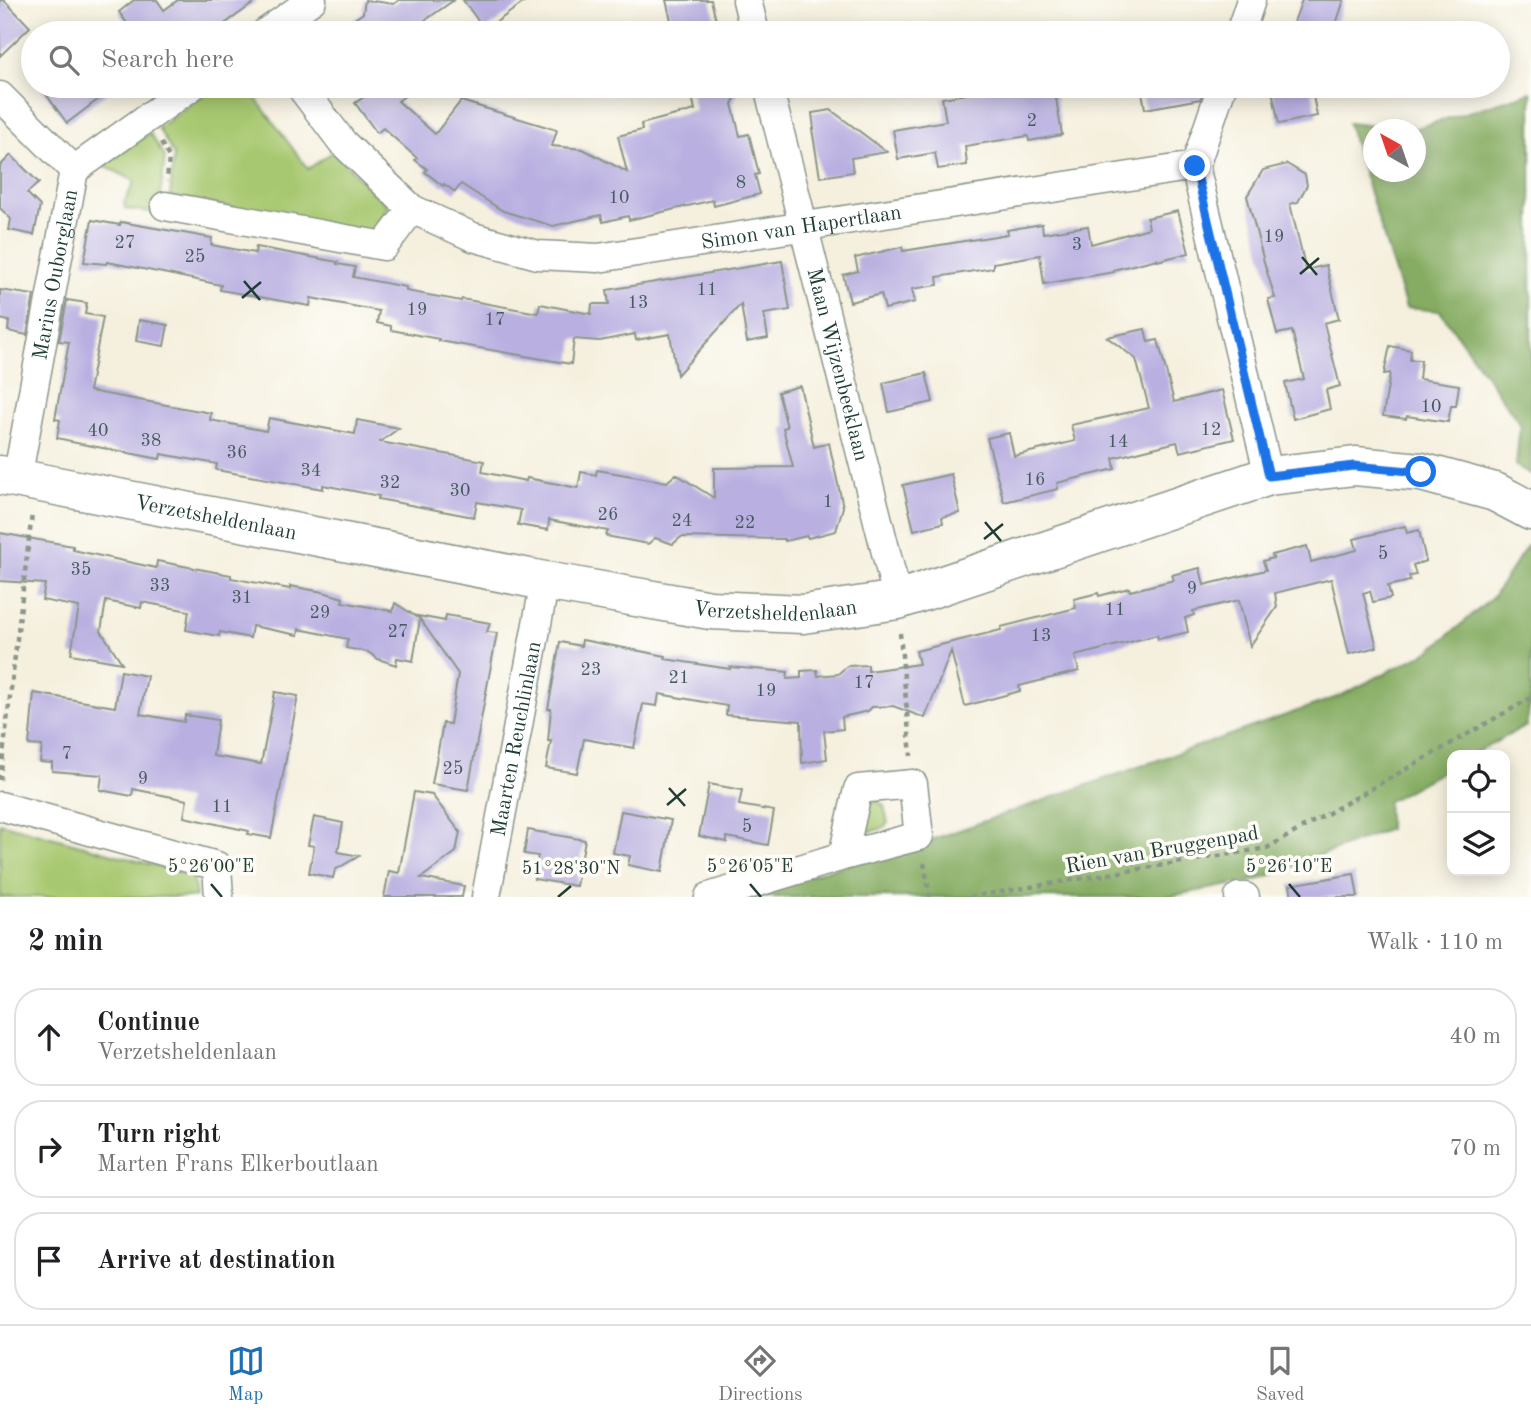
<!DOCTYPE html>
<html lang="en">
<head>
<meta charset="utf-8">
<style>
  :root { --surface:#fff; --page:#f2f2f2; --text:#202124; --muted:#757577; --line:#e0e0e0; --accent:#1f6fb2 }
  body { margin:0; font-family:"Old Standard TT",serif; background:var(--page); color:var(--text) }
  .controls { position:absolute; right:21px; bottom:21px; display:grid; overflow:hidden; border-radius:14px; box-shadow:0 4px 18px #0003 }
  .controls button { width:63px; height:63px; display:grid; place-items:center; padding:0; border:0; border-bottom:2px solid var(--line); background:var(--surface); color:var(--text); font:35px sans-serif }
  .compass { position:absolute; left:1363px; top:119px; width:63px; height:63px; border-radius:50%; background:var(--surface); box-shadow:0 4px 18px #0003; rotate:320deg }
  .stop { position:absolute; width:21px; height:21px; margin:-16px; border:5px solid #1a73e8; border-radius:50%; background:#fff }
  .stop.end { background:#1a73e8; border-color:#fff; box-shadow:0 2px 7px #0008 }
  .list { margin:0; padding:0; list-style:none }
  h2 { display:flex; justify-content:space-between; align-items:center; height:91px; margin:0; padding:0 28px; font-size:30px }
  h2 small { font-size:23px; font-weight:400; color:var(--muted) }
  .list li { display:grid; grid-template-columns:46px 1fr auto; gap:21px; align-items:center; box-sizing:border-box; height:98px; margin:0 14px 14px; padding:0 14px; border:2px solid var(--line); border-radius:28px }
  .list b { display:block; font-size:26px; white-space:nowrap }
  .list p { margin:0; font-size:23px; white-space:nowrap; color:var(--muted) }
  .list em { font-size:23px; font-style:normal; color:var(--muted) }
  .icon { flex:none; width:38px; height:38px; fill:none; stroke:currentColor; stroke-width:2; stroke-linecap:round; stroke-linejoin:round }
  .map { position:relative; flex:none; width:1531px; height:897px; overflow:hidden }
  .search { position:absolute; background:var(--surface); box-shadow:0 4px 18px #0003; left:21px; right:21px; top:21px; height:77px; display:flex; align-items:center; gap:18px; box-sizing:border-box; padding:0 24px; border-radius:38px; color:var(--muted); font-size:26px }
  .sheet { height:427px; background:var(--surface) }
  nav { display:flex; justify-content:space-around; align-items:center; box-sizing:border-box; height:98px; border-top:2px solid var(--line); background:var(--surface); font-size:19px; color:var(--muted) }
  nav a { display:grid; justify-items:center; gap:4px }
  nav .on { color:var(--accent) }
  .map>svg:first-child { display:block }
  .green { fill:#a7c870; stroke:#638252; stroke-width:2 }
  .forest { fill:#85ac62; stroke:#52744b; stroke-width:2 }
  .building { fill:#b9b0e1 }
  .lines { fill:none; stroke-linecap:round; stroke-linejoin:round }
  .street-casing { stroke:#8a9689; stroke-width:31 }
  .secondary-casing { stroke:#8a9689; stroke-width:41 }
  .path { stroke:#8a9689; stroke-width:4.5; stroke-dasharray:5 5; stroke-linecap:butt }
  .street { stroke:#fff; stroke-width:28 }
  .secondary { stroke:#fff; stroke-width:38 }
  .route { stroke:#1a73e8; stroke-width:9 }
  .ticks { fill:none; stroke:#1f3d34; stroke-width:2.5 }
  .labels { text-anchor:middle; stroke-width:7; stroke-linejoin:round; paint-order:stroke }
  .number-label { font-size:18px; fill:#465a5f }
  .street-label { font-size:21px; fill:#1f3d34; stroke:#fdfcf7 }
  .ticks-label { font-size:18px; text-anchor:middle; fill:#1f3d34; stroke:#fdfcf7; stroke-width:7; stroke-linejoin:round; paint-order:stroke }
</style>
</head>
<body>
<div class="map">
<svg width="1531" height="897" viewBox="0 0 1531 897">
  <rect width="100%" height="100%" fill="#fdfcf7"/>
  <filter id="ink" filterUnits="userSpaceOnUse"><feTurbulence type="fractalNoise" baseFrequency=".0143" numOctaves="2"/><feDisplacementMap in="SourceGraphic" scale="14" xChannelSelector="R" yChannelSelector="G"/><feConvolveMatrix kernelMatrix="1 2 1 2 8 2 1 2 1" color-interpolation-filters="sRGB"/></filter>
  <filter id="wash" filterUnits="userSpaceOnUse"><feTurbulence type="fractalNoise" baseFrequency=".00686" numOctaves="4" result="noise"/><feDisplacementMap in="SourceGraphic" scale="28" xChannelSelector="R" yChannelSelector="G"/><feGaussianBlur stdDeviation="1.57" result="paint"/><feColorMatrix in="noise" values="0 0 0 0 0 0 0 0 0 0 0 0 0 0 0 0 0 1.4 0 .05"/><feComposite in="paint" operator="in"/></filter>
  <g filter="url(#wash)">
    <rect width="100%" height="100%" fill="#f5f0de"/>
    <path class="green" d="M215,86H259L251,92L308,169L334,151L370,190L388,205L372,235L170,196L174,155L158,128Z
      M150,133L165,157L158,213L125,209L124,203L135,181L103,165Z
      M878,801L884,806L888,823L883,828L862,834V805Z
      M0,823L193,876L196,897H0Z"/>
    <path class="forest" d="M1531,92V474L1516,466L1520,424L1440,311L1406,308L1348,123L1402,129L1374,130V172H1416V130L1414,129Z
      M1527,546L1531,548V699L1526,726L1471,755H1452V766L1387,802L1389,829L1258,880L1165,897H734L928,841L1340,696L1431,650L1492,598Z"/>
    <g id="blocks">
      <path class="building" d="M0,0H4L30,27L0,56Z
        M134,0H157L164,10L178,0H258L212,33H132L133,32L119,12Z
        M365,0L394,4L399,0H454L407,33H388L377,31L374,33H335L363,13Z
        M463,0H527L485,30Z
        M666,0H711L719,33H674Z
        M1302,0H1344L1333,33H1290Z
        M40,86H116L67,123Z
        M380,86H418L398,101L435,134L461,101L557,130L552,146L583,149L627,172L618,136L642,130L641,124L695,110L690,86H742L732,104L740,136L749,134L759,174L755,175L760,194L714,206L713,200L629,220L628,216L603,222L601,215L553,226L503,211L461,184L455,192L444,184L443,186L425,172L427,169L415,160L417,158L383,128L377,133L355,103Z
        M985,86H1054L1062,135L1029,141L1028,136L965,146L967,165L938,169L935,153L898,159L893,130L946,121L942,98L986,91Z
        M1141,86H1205L1200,99L1145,109Z
        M1271,86H1311L1317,116L1279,124Z
        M831,110L887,152L851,158L853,172L820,177L812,129H814L812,113Z
        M11,155L39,183L27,193L40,206L34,235L9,230L11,219L0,208V166Z
        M1287,164L1305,175L1307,185L1298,202L1290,204L1306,270L1326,265L1339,319L1324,323L1340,386L1326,390L1330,409L1293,419L1285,383L1304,379L1292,331L1277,334L1268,299L1275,298L1264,262L1247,196L1263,170Z
        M1178,211L1189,253L1157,261V259L1113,270L1114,272L1044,284L1040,255L993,263V268L937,277L938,285L912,289L915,302L885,309L881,294L850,302L843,275L858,271L855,258L902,247L903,251L1008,234L1007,230L1042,224L1043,233L1088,226L1091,244L1149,228L1147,218Z
        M92,220L120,225L121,222L212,238L211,245L255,253L256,247L338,262L337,264L355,267L353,277L406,287V291L461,301L462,299L538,313L540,304L591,314L592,304H609L607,290L782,261L790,310L764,314L768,338L747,342L741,304L677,375L670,334L636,340L635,334L600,341L574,339L571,364L439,341V339L391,330V326L377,323L379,311L311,298L310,306L220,290L221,285L158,272L107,262L106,264L84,262Z
        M0,290L34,295L27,335L8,331L9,321L0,319Z
        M67,300L87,303L85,314L103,317L89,391L211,413L210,420L266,431L269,418L355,434L357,420L399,428L380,442L484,461L482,472L526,481L527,478L578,488L581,472L596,475L597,470L667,482L676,474L714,498V468L793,467L783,428L787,427L778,392L800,386L814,447L829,443L843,507L836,531L808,538L807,536L785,541L784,539L681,537L673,544L655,538L648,544L606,536L608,531L549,520L548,530L518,525L521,510L477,502L474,517L378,499L379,496L323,485V489L216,470L217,464L161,454L160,459L71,442V441L57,438L60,420L55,419L69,342L59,341Z
        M139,320L168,325L164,346L136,341Z
        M1145,329L1148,342L1158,340L1174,402L1222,390L1234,439L1180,452L1177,442L1113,458L1115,469L1057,483L1058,489L1004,502L987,438L1009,433L1014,456L1075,441L1071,425L1149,408L1136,359L1107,337Z
        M1390,346L1411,350L1410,360H1421L1419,379L1459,385L1456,406H1451L1448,422L1407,416L1406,419L1383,416L1390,373L1384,374Z
        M926,373L933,402L889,412L883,383Z
        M951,474L960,513L942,517L943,523L914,530L903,485Z
        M1405,526L1407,533L1419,530L1426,561L1413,565L1416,575L1409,576L1410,581L1388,586L1391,598L1373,602L1370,591L1363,593L1377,647L1349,654L1331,579L1275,593L1277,607L1250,646L1239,600L1193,611L1194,615L1185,618L1188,632L1158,639L1157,635L1075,656L1079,671L1019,686L1020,691L965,706L951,651L925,718L893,706L872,707L868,711L842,717L843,729L824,731L827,759L802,763L801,721L726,715L727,706L659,694L657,706L643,704L634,748L584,739L577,773L546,768L551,741H548L551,709H548L560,642L581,646L582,640L666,656L665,659L730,669V667L788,672L787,679L801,678V671L817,670L818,676L838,674L847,666L868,665V671L919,664L916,651L1001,630V627L1076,608L1074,599L1098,593L1099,596L1129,588L1130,591L1174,580L1172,575L1200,568L1204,585L1266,570L1263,561L1273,558L1272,555L1307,546L1311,562L1357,550L1354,539Z
        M0,533L73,546V550L156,568L157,561L231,575V578L290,589V586L323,592L343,598L342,602L393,611L395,603L420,619L413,661L397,658L396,665L378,659L368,652L346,648L348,639L299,629L298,635L252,626L250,638L220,632L219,636L186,630L189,611L142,602L141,608L106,601L101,631L122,663L71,654L79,607L42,600L45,584L0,581Z
        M446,615L490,623L487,632L497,633L468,790L432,784L443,723L450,724L458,674L418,616L445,621Z
        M121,671L147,676L140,714L184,722L185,715L218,720L213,756L261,764L275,692L298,696L271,838L248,834L249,831L184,817L187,800L133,789L132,796L100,790L102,775L52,771V763L40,762L42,746L29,745L34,693L115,707Z
        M709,784L742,790L739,805L774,811L768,845L727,837V842L699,836Z
        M414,792L432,795L460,832L456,852L421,878L464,886L462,897H384L389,871L399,873Z
        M621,811L671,820L662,872L628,865L630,856L613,853Z
        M314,817L343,823L338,852L359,856L335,870L333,878L309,873L314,846L308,845Z
        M528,830L585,840L576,886L534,879L538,856L524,854Z
        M1354,874L1358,897H1292L1290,885Z"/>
    </g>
  </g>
  <g filter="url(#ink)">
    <use href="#blocks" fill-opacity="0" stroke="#8a9689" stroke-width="2"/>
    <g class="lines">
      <defs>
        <g id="street">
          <path d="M747,0L755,33"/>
          <path d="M265,33L312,0"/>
          <path d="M1240,33L1251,0"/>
          <path id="s1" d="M300,86L343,143L412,209L473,237L538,255L598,258L1195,166"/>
          <path id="s2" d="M768,86L898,600"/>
          <path d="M1222,86L1195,166L1269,476"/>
          <path d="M0,96L74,170"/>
          <path d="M165,206L384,246L412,209"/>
          <path id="s3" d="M17,479L74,170L192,86"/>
          <path d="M0,806L217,866L219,897"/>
          <path id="s4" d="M486,897L545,581"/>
          <path d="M709,897L843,856L919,836L913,784L858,789L843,856"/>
          <path d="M1239,897H1245"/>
        </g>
        <g id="secondary">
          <path id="s5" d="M0,475L545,581L710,610L803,614L898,600L1269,476L1355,466L1421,472L1495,492L1531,511"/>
        </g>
      </defs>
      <use href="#street" class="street-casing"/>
      <use href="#secondary" class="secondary-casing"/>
      <path class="path" d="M161,143L169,157L167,181
        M900,633L911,756
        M0,780L32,514
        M924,863L930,897
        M970,897L1267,848L1531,698"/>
      <use href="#street" class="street"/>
      <use href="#secondary" class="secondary"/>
    </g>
  </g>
  <g class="lines" filter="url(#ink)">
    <path class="route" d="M1195,166L1269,476L1354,466L1421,472"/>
  </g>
  <path class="ticks" d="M1302,257L1317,275M1300,274L1319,258M244,281L260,300M242,298L261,282M985,522L1001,541M984,539L1003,524M669,788L685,806M667,805L686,789M211,884L222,897M750,884L761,897M1289,884L1300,897M558,897L571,886"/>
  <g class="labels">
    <g class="number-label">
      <text x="1032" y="126">2</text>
      <text x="741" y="188">8</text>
      <text x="619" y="203">10</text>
      <text x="1274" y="242">19</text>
      <text x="125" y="248">27</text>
      <text x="1077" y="250">3</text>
      <text x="195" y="262">25</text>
      <text x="707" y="295">11</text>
      <text x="638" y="308">13</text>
      <text x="417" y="315">19</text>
      <text x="495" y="325">17</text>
      <text x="1431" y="412">10</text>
      <text x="1211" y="435">12</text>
      <text x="98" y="436">40</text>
      <text x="151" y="446">38</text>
      <text x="1118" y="447">14</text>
      <text x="237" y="458">36</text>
      <text x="311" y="476">34</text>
      <text x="1035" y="485">16</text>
      <text x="390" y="488">32</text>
      <text x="460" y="496">30</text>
      <text x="828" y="507">1</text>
      <text x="608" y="520">26</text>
      <text x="682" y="526">24</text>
      <text x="745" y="528">22</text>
      <text x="1383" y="559">5</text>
      <text x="81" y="575">35</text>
      <text x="160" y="591">33</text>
      <text x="1192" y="594">9</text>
      <text x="242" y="603">31</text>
      <text x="1115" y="615">11</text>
      <text x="320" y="618">29</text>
      <text x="398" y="637">27</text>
      <text x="1041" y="641">13</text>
      <text x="591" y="675">23</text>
      <text x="679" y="683">21</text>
      <text x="864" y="688">17</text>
      <text x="766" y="696">19</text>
      <text x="67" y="759">7</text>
      <text x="453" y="774">25</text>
      <text x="143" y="784">9</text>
      <text x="222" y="812">11</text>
      <text x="747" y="832">5</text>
    </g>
    <g class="street-label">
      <text dy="7" stroke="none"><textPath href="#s1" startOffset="567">Simon van Hapertlaan</textPath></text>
      <text dy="7" stroke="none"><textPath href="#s3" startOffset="208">Marius Ouborglaan</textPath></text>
      <text dy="7" stroke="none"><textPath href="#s2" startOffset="287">Maan Wijzenbeeklaan</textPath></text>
      <text dy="7" stroke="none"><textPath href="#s5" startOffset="220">Verzetsheldenlaan</textPath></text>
      <text dy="7" stroke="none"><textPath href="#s5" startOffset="788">Verzetsheldenlaan</textPath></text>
      <text dy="7" stroke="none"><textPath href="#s4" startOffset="161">Maarten Reuchlinlaan</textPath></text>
      <text transform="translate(1162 849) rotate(-10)" y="7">Rien van Bruggenpad</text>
    </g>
  </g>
  <g class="ticks-label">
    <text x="211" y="872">5°26'00"E</text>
    <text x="750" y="872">5°26'05"E</text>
    <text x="1289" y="872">5°26'10"E</text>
    <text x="571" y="874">51°28'30"N</text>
  </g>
</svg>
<div class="controls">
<button><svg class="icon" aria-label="locate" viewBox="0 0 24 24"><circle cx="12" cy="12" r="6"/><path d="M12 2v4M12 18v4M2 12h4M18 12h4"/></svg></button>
<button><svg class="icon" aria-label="layers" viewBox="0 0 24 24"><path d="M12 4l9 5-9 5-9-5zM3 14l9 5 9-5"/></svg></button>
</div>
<svg class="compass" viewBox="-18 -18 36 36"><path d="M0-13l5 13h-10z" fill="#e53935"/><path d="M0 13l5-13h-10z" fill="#757577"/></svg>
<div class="stop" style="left:1421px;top:472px"></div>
<div class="stop end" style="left:1195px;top:166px"></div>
<div class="search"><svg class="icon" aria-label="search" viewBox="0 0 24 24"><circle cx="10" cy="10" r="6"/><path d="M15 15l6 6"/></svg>Search here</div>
</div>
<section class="sheet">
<h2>2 min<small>Walk · 110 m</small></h2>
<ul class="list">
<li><svg class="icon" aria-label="ahead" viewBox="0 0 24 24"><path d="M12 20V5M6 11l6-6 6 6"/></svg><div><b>Continue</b><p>Verzetsheldenlaan</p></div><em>40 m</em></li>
<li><svg class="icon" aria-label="right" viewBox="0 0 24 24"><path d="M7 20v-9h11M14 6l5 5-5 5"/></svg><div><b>Turn right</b><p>Marten Frans Elkerboutlaan</p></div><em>70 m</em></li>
<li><svg class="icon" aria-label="arrive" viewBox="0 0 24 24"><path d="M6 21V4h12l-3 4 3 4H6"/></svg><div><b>Arrive at destination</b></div></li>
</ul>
</section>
<nav>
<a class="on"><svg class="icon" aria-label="map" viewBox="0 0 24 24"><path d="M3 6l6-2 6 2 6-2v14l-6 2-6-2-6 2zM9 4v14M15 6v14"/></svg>Map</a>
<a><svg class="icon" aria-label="directions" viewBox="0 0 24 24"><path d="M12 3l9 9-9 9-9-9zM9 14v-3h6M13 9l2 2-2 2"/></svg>Directions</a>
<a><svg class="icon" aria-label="saved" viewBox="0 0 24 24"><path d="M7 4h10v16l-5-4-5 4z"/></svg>Saved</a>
</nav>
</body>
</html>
